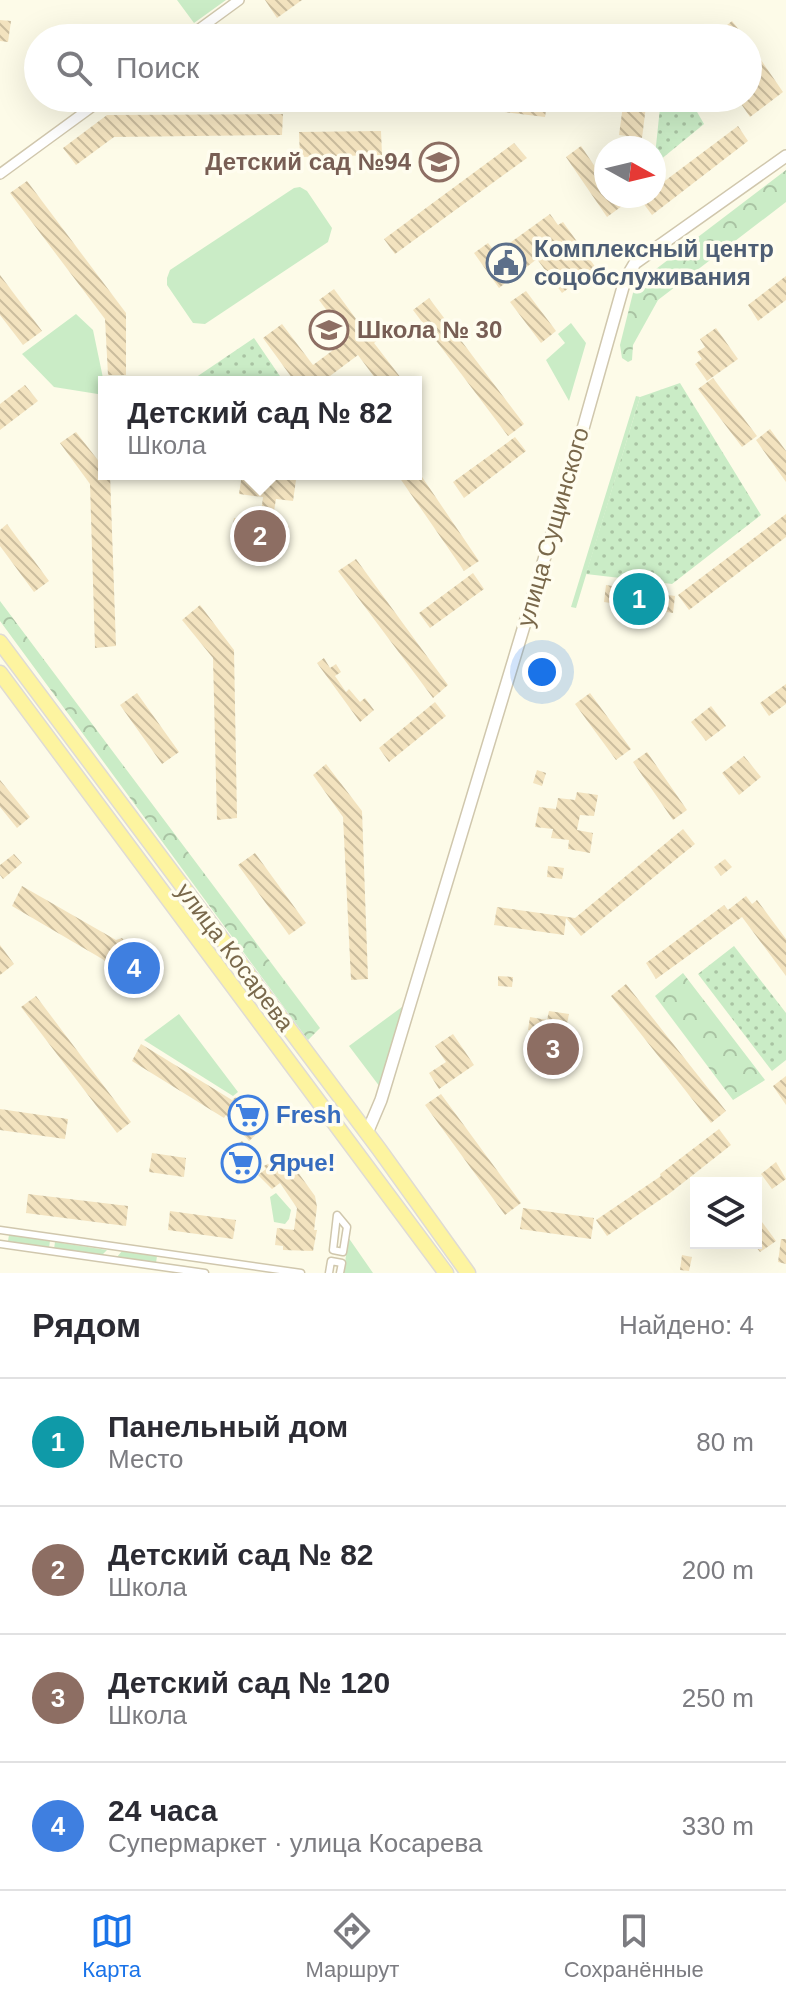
<!DOCTYPE html>
<html lang="ru">
<head>
<meta charset="utf-8">
<style>
  :root { --surface:#fff; --page:#f2f2f3; --text:#2b2b33; --muted:#7c7c81; --line:#e1e1e2; --accent:#1a73e8 }
  body { margin:0; font-family:Helvetica,sans-serif; background:var(--page); color:var(--text) }
  .controls { position:absolute; right:24px; bottom:24px; display:grid; overflow:hidden; border-radius:0px; box-shadow:0 8px 32px #0002 }
  .controls button { width:72px; height:72px; display:grid; place-items:center; padding:0; border:0; border-bottom:2px solid var(--line); background:var(--surface); color:var(--text); font:40px sans-serif }
  .compass { position:absolute; left:594px; top:136px; width:72px; height:72px; border-radius:50%; background:var(--surface); box-shadow:0 8px 32px #0002; rotate:98deg }
  .you { position:absolute; left:542px; top:672px; width:28px; height:28px; margin:-20px; border:6px solid #fff; border-radius:50%; background:#1a73e8; box-shadow:0 0 0 12px #1a73e833 }
  .badge { display:grid; place-items:center; width:52px; height:52px; border-radius:50%; background:var(--accent); color:#fff; font-size:26px; font-weight:700 }
  .pin { position:absolute; translate:-50% -50%; border:4px solid #fff; box-shadow:0 2px 8px #0006 }
  .popup { position:absolute; left:98px; top:376px; width:324px; height:104px; box-sizing:border-box; display:grid; place-content:center; border-radius:0px; background:var(--surface); filter:drop-shadow(0 2px 6px #0005); font-size:26px; white-space:nowrap; color:var(--muted) }
  .popup b { font-size:30px; color:var(--text) }
  .popup::after { content:''; position:absolute; left:50%; top:100%; margin-left:-16px; border:16px solid transparent; border-top-color:var(--surface) }
  .list { margin:0; padding:0; list-style:none }
  h2 { display:flex; justify-content:space-between; align-items:center; height:104px; margin:0; padding:0 32px; font-size:34px }
  h2 small { font-size:26px; font-weight:400; color:var(--muted) }
  .list li { display:grid; grid-template-columns:52px 1fr auto; gap:24px; align-items:center; box-sizing:border-box; height:128px; padding:0 32px; border-top:2px solid var(--line) }
  .list b { display:block; font-size:30px; white-space:nowrap }
  .list p { margin:0; font-size:26px; white-space:nowrap; color:var(--muted) }
  .list em { font-size:26px; font-style:normal; color:var(--muted) }
  .icon { flex:none; width:44px; height:44px; fill:none; stroke:currentColor; stroke-width:2; stroke-linecap:round; stroke-linejoin:round }
  .map { position:relative; flex:none; width:786px; height:1273px; overflow:hidden }
  .search { position:absolute; background:var(--surface); box-shadow:0 8px 32px #0002; left:24px; right:24px; top:24px; height:88px; display:flex; align-items:center; gap:20px; box-sizing:border-box; padding:0 28px; border-radius:44px; color:var(--muted); font-size:30px }
  .sheet { height:616px; background:var(--surface) }
  nav { display:flex; justify-content:space-around; align-items:center; box-sizing:border-box; height:112px; border-top:2px solid var(--line); background:var(--surface); font-size:22px; color:var(--muted) }
  nav a { display:grid; justify-items:center; gap:4px }
  nav .on { color:var(--accent) }
  .map>svg:first-child { display:block }
  .grass { fill:#caecc6 }
  .forest { fill:url(#forest-crowns) }
  .park { fill:url(#park-dots) }
  .building { fill:url(#building-back-hatch) }
  .lines { fill:none; stroke-linecap:round; stroke-linejoin:round }
  .pedestrian-casing { stroke:#d0c7ad; stroke-width:9 }
  .minor-casing { stroke:#d0c7ad; stroke-width:12 }
  .tertiary-casing { stroke:#d0c7ad; stroke-width:14 }
  .primary-casing { stroke:#dfdbd4; stroke-width:17 }
  .pedestrian { stroke:#fff; stroke-width:6 }
  .minor { stroke:#fff; stroke-width:9 }
  .tertiary { stroke:#fff; stroke-width:11 }
  .primary { stroke:#fdf4a0; stroke-width:14 }
  .labels { text-anchor:middle; stroke-width:7; stroke-linejoin:round; paint-order:stroke }
  .education-label { font-size:24px; font-weight:bold; fill:#785e54; stroke:#fffdef; text-anchor:end }
  .service-label { font-size:24px; font-weight:bold; fill:#4e5e75; stroke:#fffdef; text-anchor:start }
  .street-label { font-size:24px; fill:#79684b; stroke:#fffdef }
  .shop-label { font-size:24px; font-weight:bold; fill:#366cbe; stroke:#fffdef; text-anchor:start }
</style>
</head>
<body>
<div class="map">
<svg width="786" height="1273" viewBox="0 0 786 1273">
  <defs>
    <pattern id="forest-crowns" width="20" height="18" patternUnits="userSpaceOnUse" patternTransform="scale(2)"><rect width="20" height="18" fill="#caecc6"/><path d="M2 6a3 3 0 1 1 6 0M12 15a3 3 0 1 1 6 0" fill="none" stroke="#a9c3a3"/></pattern>
    <pattern id="park-dots" width="8" height="8" patternUnits="userSpaceOnUse" patternTransform="scale(2)"><rect width="8" height="8" fill="#caecc6"/><path d="M2 2h.1M6 6h.1" fill="none" stroke="#a9c3a3" stroke-width="1.8" stroke-linecap="round"/></pattern>
    <pattern id="building-back-hatch" width="6" height="6" patternUnits="userSpaceOnUse" patternTransform="scale(2)"><rect width="6" height="6" fill="#f3e3bf"/><path d="M-1 5l2 2M0 0l6 6M5-1l2 2" fill="none" stroke="#cabc9d"/></pattern>
  </defs>
  <rect width="100%" height="100%" fill="#fdfbe8"/>
  <path class="grass" d="M177,0H226L194,23Z
    M300,187L307,191L332,228L328,242L205,324L193,323L167,285V278L170,270L294,188Z
    M76,314L93,330L103,378H140V382H104V395L54,387L22,354Z
    M571,323L586,343L569,401L546,360L565,343L558,334Z
    M636,396L640,397L576,608L571,607Z
    M406,1004L380,1087L349,1046Z
    M179,1014L238,1092L233,1096L144,1040Z
    M276,1193L291,1210L289,1219L285,1224L274,1222L270,1197Z
    M9,1235L50,1241L49,1248L8,1241Z
    M348,1237L373,1273H344Z
    M55,1242L107,1250L102,1255L54,1249Z
    M122,1251L157,1256L156,1263L117,1257Z"/>
  <path class="forest" d="M786,170V202L658,300L633,345L632,360L628,362L622,358L620,345L635,285Z
    M0,601L320,1028L308,1040L0,621Z
    M683,973L765,1080L733,1100L655,996Z"/>
  <path class="park" d="M661,98H689L704,124L654,165Z
    M254,338L284,382H189Z
    M680,383L761,515L672,584L586,574L640,397Z
    M734,946L786,1013V1060L772,1071L698,974Z"/>
  <path class="building" d="M265,0H302L277,18Z
    M0,20L11,21L8,42L0,41Z
    M732,21L746,38H711Z
    M632,29L666,33V38H631Z
    M748,41L783,92L750,117L737,98H748Z
    M491,98H548L545,117L489,110Z
    M624,98H647L642,138L619,135Z
    M283,114L282,135L114,137L76,165L63,148L107,115Z
    M738,126L748,141L652,215L638,196H654V189Z
    M381,131L382,155L300,157L299,132Z
    M514,143L527,158L395,254L384,239Z
    M581,146L606,183V196H615L622,206L607,217L566,157Z
    M27,181L126,313V375H108L105,319L10,193Z
    M550,214L558,225L563,222L596,268L562,293L537,259L499,288L474,253L488,243L496,253Z
    M0,275L42,331L23,345L0,315Z
    M786,276V300L758,321L748,305Z
    M334,289L362,327L368,323L380,338L374,343L404,382H378L358,355L322,382H295L263,338L282,324L313,365L348,339L319,300Z
    M526,291L556,331L541,343L510,302Z
    M429,298L524,424L508,436L413,310Z
    M716,328L738,359L707,381L695,364L702,359L697,352L705,347L700,339Z
    M713,378L757,436L742,447L698,389Z
    M25,385L38,401L0,430V404Z
    M770,429L786,451V482L756,440Z
    M76,432L104,468V474H110L116,646L95,648L90,484L60,443Z
    M515,437L526,451L464,498L453,482Z
    M242,474L296,480L293,501L276,499L272,523L289,526L286,547L231,539L234,518L260,521L263,497L239,494Z
    M397,474H420L479,561L464,571Z
    M786,514V537L689,610L678,595Z
    M7,524L49,581L34,592L0,546V530Z
    M356,559L448,685L433,698L338,571Z
    M473,573L484,589L430,628L419,613Z
    M606,585L675,596L673,613L604,602Z
    M200,605L234,650L237,818L217,820L213,658L182,620Z
    M324,658L330,668L336,664L341,672L335,676L346,692L349,689L360,702L365,698L374,710L360,722L317,663Z
    M786,684V704L769,716L760,703Z
    M137,693L179,752L162,764L120,705Z
    M590,693L631,749L616,760L575,704Z
    M435,702L446,716L389,762L379,748Z
    M711,706L726,726L706,741L691,722Z
    M647,752L687,810L673,820L633,762Z
    M744,756L761,777L739,795L722,773Z
    M326,764L362,811L368,979L351,980L343,817L313,775Z
    M537,770L546,773L542,786L533,783Z
    M0,780L30,817L17,828L0,807Z
    M577,792L598,795L594,816L580,815L577,830L593,833L590,853L568,849L569,840L551,838L553,829L535,827L539,807L556,809L558,798L575,800Z
    M683,829L695,844L581,936L566,918L564,935L494,925L497,907L575,918Z
    M255,853L306,923L289,935L238,865Z
    M14,854L22,863L3,879L0,875V865Z
    M725,859L732,867L721,876L714,867Z
    M548,866L564,868L562,879L547,877Z
    M22,886L116,940L122,938L153,981L132,997L104,960L12,906Z
    M746,896L752,904L757,900L786,939V976L742,917L656,979L646,963L724,905L728,910Z
    M0,945L14,964L0,975Z
    M498,976L513,977L512,987L498,986Z
    M626,984L726,1111L711,1123L611,996Z
    M36,996L131,1122L117,1133L21,1007Z
    M549,1011L569,1014L565,1034L528,1030L530,1017L547,1020Z
    M453,1034L474,1065L439,1089L429,1073L446,1062L435,1046Z
    M141,1044L232,1100L236,1097L263,1128L249,1141L226,1115L224,1118L132,1061Z
    M525,1044L564,1049L561,1071L540,1069L541,1059L524,1056Z
    M786,1076V1105L773,1086Z
    M441,1094L521,1203L505,1215L425,1105Z
    M0,1109L68,1119L65,1139L0,1130Z
    M719,1129L731,1145L670,1193L607,1236L596,1220L661,1176L660,1174Z
    M242,1141L255,1156L242,1168L228,1152Z
    M152,1153L186,1158L184,1177L149,1172Z
    M281,1156L286,1163L289,1160L315,1196L317,1207L314,1230H317L313,1251L283,1250V1246L275,1245L277,1228L294,1230L297,1208L280,1183L272,1189L258,1175L266,1169L264,1166Z
    M776,1162L786,1179L772,1189L761,1174Z
    M28,1194L128,1206L126,1226L26,1213Z
    M523,1208L594,1218L591,1239L520,1229Z
    M170,1211L236,1220L233,1239L168,1230Z
    M756,1214L776,1241L760,1252L756,1247Z
    M781,1239H786V1264L778,1262Z
    M682,1255L692,1257L689,1271L680,1270Z"/>
  <g class="lines">
    <defs>
      <path id="pedestrian" d="M337,1215L347,1227L343,1252L333,1250Z
        M0,1230L301,1273
        M0,1244L205,1273
        M329,1273L331,1261L342,1263L340,1273"/>
      <path id="minor" d="M187,38L239,0
        M0,174L104,98"/>
      <path id="tertiary" d="M367,1133L381,1100L575,457L625,280L635,263L786,156"/>
      <path id="primary" d="M0,642L379,1149L468,1273
        M0,673L446,1273"/>
    </defs>
    <use href="#pedestrian" class="pedestrian-casing"/>
    <use href="#minor" class="minor-casing"/>
    <use href="#tertiary" class="tertiary-casing"/>
    <use href="#primary" class="primary-casing"/>
    <use href="#pedestrian" class="pedestrian"/>
    <use href="#minor" class="minor"/>
    <use href="#tertiary" class="tertiary"/>
    <use href="#primary" class="primary"/>
  </g>
  <defs>
    <symbol id="school-ring" viewBox="-11 -11 22 22"><circle r="9.5" fill="#fffdef" stroke="#8d6e63" stroke-width="1.5"/><path d="M0-5L7-2L0 1L-7-2ZM-4 1L0 2.5L4 1V4Q0 6-4 4Z" fill="#8d6e63"/></symbol>
    <symbol id="civic-ring" viewBox="-11 -11 22 22"><circle r="9.5" fill="#fffdef" stroke="#5c6f8a" stroke-width="1.5"/><path d="M-.6-6.5H3V-4.5H.6V-3L4-1V1h2V6H-6V1h2V-1L-.6-3ZM-1.2 2.5V6h2.4V2.5Z" fill="#5c6f8a"/></symbol>
    <symbol id="supermarket-ring" viewBox="-11 -11 22 22"><circle r="9.5" fill="#fffdef" stroke="#3f7fe0" stroke-width="1.5"/><path d="M-6-5.5h2.5l.6 2H6L4.5 2H-2.5L-4.4-4H-6ZM-1.5 3.2a1.3 1.3 0 1 0 .1 0ZM3 3.2a1.3 1.3 0 1 0 .1 0Z" fill="#3f7fe0"/></symbol>
  </defs>
  <g fill-rule="evenodd">
    <use href="#school-ring" x="417" y="140" width="44" height="44"/>
    <use href="#civic-ring" x="484" y="241" width="44" height="44"/>
    <use href="#school-ring" x="307" y="308" width="44" height="44"/>
    <use href="#supermarket-ring" x="226" y="1093" width="44" height="44"/>
    <use href="#supermarket-ring" x="219" y="1141" width="44" height="44"/>
  </g>
  <g class="labels">
    <g class="education-label">
      <text x="411" y="170">Детский сад №94</text>
      <text x="357" y="338" text-anchor="start">Школа № 30</text>
    </g>
    <g class="service-label">
      <text x="534" y="257">Комплексный центр<tspan x="534" dy="28">соцобслуживания</tspan></text>
    </g>
    <g class="street-label">
      <text transform="translate(553 527) rotate(-74)" y="8">улица Сущинского</text>
      <text transform="translate(235 957) rotate(53)" y="8">улица Косарева</text>
    </g>
    <g class="shop-label">
      <text x="276" y="1123">Fresh</text>
      <text x="269" y="1171">Ярче!</text>
    </g>
  </g>
</svg>
<div class="controls">
<button><svg class="icon" aria-label="layers" viewBox="0 0 24 24"><path d="M12 4l9 5-9 5-9-5zM3 14l9 5 9-5"/></svg></button>
</div>
<svg class="compass" viewBox="-18 -18 36 36"><path d="M0-13l5 13h-10z" fill="#e53935"/><path d="M0 13l5-13h-10z" fill="#7c7c81"/></svg>
<div class="you"></div>
<div class="pin badge" style="left:639px;top:599px;background:#0f9aa8">1</div>
<div class="pin badge" style="left:260px;top:536px;background:#8d6e63">2</div>
<div class="popup"><b>Детский сад № 82</b>Школа</div>
<div class="pin badge" style="left:553px;top:1049px;background:#8d6e63">3</div>
<div class="pin badge" style="left:134px;top:968px;background:#3f7fe0">4</div>
<div class="search"><svg class="icon" aria-label="search" viewBox="0 0 24 24"><circle cx="10" cy="10" r="6"/><path d="M15 15l6 6"/></svg>Поиск</div>
</div>
<section class="sheet">
<h2>Рядом<small>Найдено: 4</small></h2>
<ul class="list">
<li><span class="badge" style="background:#0f9aa8">1</span><div><b>Панельный дом</b><p>Место</p></div><em>80 m</em></li>
<li><span class="badge" style="background:#8d6e63">2</span><div><b>Детский сад № 82</b><p>Школа</p></div><em>200 m</em></li>
<li><span class="badge" style="background:#8d6e63">3</span><div><b>Детский сад № 120</b><p>Школа</p></div><em>250 m</em></li>
<li><span class="badge" style="background:#3f7fe0">4</span><div><b>24 часа</b><p>Супермаркет · улица Косарева</p></div><em>330 m</em></li>
</ul>
</section>
<nav>
<a class="on"><svg class="icon" aria-label="map" viewBox="0 0 24 24"><path d="M3 6l6-2 6 2 6-2v14l-6 2-6-2-6 2zM9 4v14M15 6v14"/></svg>Карта</a>
<a><svg class="icon" aria-label="directions" viewBox="0 0 24 24"><path d="M12 3l9 9-9 9-9-9zM9 14v-3h6M13 9l2 2-2 2"/></svg>Маршрут</a>
<a><svg class="icon" aria-label="saved" viewBox="0 0 24 24"><path d="M7 4h10v16l-5-4-5 4z"/></svg>Сохранённые</a>
</nav>
</body>
</html>
